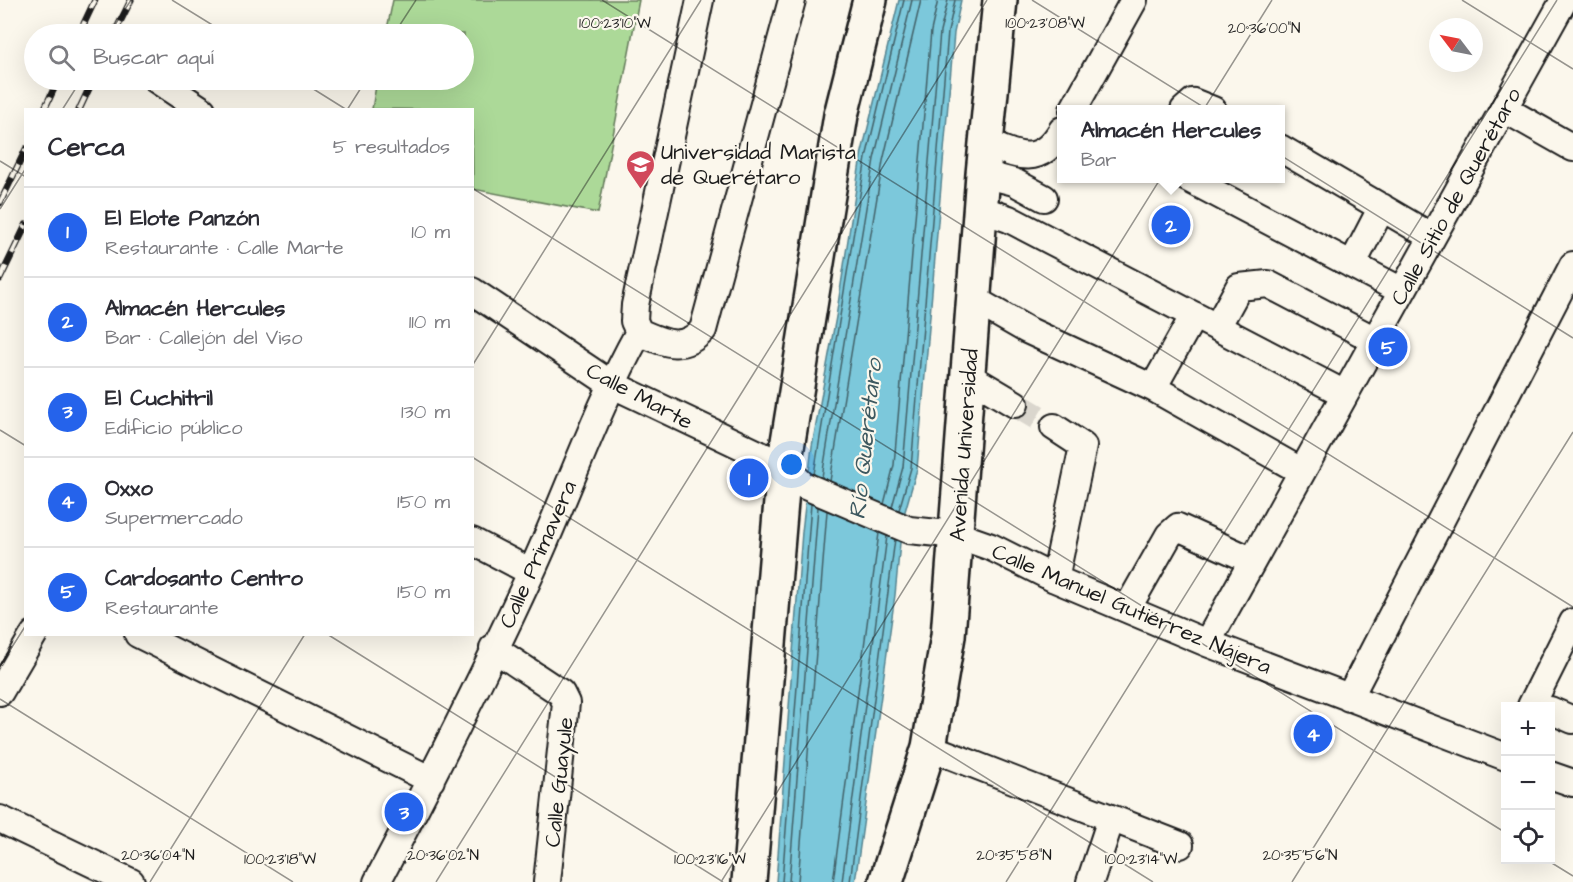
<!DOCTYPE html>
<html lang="es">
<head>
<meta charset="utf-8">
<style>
  :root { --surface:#fff; --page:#f2f2f3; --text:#2b2b33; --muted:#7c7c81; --line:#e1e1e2; --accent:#2563eb }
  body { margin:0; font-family:"Architects Daughter",sans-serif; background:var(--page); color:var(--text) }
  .controls { position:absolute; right:18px; bottom:18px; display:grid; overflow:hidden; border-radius:0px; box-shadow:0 6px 24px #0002 }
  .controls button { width:54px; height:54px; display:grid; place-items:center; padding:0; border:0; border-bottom:2px solid var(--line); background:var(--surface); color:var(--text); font:30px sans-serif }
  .compass { position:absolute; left:1429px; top:18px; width:54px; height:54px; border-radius:50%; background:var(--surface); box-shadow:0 6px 24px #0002; rotate:302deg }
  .you { position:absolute; left:792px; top:465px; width:21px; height:21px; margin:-15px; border:4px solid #fff; border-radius:50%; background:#1a73e8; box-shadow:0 0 0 9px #1a73e833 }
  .badge { display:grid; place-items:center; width:39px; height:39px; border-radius:50%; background:var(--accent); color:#fff; font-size:20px; font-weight:700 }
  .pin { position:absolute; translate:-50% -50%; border:3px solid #fff; box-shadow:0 2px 6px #0006 }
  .popup { position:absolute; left:1057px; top:105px; width:228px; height:78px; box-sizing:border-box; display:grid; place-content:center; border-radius:0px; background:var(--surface); filter:drop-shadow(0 2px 4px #0005); font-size:20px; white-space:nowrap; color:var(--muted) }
  .popup b { font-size:22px; color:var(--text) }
  .popup::after { content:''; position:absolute; left:50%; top:100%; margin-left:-12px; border:12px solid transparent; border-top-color:var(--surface) }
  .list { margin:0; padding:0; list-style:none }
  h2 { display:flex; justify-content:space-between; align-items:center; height:78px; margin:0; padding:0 24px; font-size:26px }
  h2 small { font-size:20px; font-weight:400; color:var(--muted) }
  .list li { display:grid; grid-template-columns:39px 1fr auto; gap:18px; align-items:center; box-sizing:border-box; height:90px; padding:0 24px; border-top:2px solid var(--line) }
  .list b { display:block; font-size:22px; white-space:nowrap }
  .list p { margin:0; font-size:20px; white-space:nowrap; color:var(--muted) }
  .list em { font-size:20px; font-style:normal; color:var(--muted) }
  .icon { flex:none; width:33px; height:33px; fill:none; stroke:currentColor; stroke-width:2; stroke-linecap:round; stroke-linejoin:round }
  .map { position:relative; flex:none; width:1573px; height:882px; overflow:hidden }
  .search { position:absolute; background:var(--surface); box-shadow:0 6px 24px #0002; left:24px; top:24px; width:450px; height:66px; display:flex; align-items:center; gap:15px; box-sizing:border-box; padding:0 21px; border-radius:33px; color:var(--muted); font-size:22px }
  .panel { position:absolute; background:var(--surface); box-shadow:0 6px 24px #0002; left:24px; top:108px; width:450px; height:528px; border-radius:0px }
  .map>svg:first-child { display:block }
  .green { fill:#acd998; stroke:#647a5a; stroke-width:1.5 }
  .water { fill:#7bc8db; stroke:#55838f; stroke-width:1.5 }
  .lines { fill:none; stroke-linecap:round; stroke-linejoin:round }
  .shore { stroke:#426168; stroke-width:1.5 }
  .minor-tunnel { stroke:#dad6cd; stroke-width:26; stroke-dasharray:26 13; stroke-linecap:butt }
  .minor-casing { stroke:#1c1c1c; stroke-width:30 }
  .major-casing { stroke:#1c1c1c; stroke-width:38 }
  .minor { stroke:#fbf7ec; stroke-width:26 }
  .major { stroke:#fbf7ec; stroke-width:33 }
  .rail-casing { stroke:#1c1c1c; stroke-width:7 }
  .rail { stroke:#fbf7ec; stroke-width:4.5; stroke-dasharray:14; stroke-linecap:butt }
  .ticks { fill:none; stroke:#1c1c1c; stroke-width:1.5; stroke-opacity:0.45 }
  .labels { text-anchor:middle; stroke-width:4.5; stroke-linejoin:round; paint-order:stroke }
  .poi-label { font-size:22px; fill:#1c1c1c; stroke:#fbf7ec; text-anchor:start }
  .street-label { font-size:22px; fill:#1c1c1c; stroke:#fbf7ec }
  .water-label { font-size:24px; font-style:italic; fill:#3d585f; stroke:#fbf7ec }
  .ticks-label { font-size:15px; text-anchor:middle; fill:#1c1c1c; stroke:#fbf7ec; stroke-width:4.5; stroke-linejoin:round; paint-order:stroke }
</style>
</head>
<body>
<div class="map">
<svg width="1573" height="882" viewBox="0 0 1573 882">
  <rect width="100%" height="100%" fill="#fbf7ec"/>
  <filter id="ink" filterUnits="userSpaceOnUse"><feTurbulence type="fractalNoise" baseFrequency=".0167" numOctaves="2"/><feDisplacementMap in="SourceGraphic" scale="12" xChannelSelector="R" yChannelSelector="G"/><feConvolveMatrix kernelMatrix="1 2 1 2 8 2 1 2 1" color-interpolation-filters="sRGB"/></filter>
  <g filter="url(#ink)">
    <path class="green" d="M393,0H639L598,213L473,189L472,110L372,109L377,80H464V34H386Z"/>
    <path class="water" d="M899,0H961L954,33L917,469L902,522L895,595L855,882H776L802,532L812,446L836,317L861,156Z"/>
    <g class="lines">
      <path class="shore" d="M814,474L866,158L904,0
        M822,477L874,159L912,0
        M830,481L883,161L921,0
        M884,504L894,465L931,31L938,0
        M892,507L903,467L940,32L948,0
        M899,510L911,468L948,32L955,0
        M782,882L811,504
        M789,882L818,507
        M798,882L827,511
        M833,882L879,533
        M842,882L887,536
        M850,882L895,539"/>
      <path class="minor-tunnel" d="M1015,404L1054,427"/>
      <defs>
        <path id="minor" d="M700,0L635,305L634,321L639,332C665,343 682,352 703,330L792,0
          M157,80L202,110
          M1504,109L1573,148
          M1073,110L1134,0
          M1184,110L1193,102L1213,110
          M986,142C1018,158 1041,166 1062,130
          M1280,148L1432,237
          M983,174L1014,182L1044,198
          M1187,178L1402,291
          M980,209L1009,219L1345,394
          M1352,265L1382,207
          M472,291L611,384L784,466L803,485L909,530L957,535L991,547L1055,579L1207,643L1506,757
          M973,299L1027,330L1153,388
          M1194,315L1153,388L1301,471
          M1217,327L1239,287L1268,284L1375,340
          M968,376L1015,404
          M1054,427L1083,446L1055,579
          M472,541L531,572
          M1127,609L1169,535L1178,527L1251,560
          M138,634L431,780
          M1207,643L1564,0
          M493,648L561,693L566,703L547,882
          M0,692L34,634
          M1349,698L1573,265
          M1531,706L1573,622
          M1550,710L1573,720
          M929,747L1180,845
          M1550,775L1573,783
          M0,819L131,882
          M377,882C431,780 483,677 531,573C568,493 596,409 639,332
          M1090,882L1111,819"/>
        <path id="major" d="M749,882L784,466L841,115L870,0
          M886,882L929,747L948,636L983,174L1000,0"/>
      </defs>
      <use href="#minor" class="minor-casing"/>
      <use href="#major" class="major-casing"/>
      <use href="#minor" class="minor"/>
      <use href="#major" class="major"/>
      <defs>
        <path id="rail" d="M79,34L95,0
          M114,34L131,0
          M44,110L58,80
          M79,110L93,80
          M0,203L26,149
          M0,279L26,225"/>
      </defs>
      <use href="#rail" class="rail-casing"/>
      <use href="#rail" class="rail"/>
    </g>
  </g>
  <path class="ticks" d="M172,0L227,34M602,0L1573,607M1032,0L1573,338M1462,0L1573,69M109,34L131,0M394,34L416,0M299,80L347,110M62,110L81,80M347,110L366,80M0,161L26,177M472,188L1506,833M0,209L26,168M472,366L701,0M0,430L26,446M472,457L1153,882M327,634L723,882M0,666L26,625M0,699L293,882M1547,860L1573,876M150,882L305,634M436,882L987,0M721,882L1272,0M1006,882L1557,0M1292,882L1573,432"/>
  <defs>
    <symbol id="university-pin" viewBox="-11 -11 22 30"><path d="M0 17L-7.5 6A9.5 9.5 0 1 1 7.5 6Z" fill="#d1495b" stroke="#fbf7ec"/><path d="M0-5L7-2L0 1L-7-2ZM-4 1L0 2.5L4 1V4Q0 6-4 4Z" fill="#fff"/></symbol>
  </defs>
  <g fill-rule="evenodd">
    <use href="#university-pin" x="624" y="148" width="33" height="45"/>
  </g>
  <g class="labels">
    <g class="poi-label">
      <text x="661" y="159">Universidad Marista<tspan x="661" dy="25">de Querétaro</tspan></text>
    </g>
    <g class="street-label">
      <text transform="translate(1455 196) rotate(-61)" y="8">Calle Sitio de Querétaro</text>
      <text transform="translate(640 395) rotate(28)" y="8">Calle Marte</text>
      <text transform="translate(963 445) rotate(-86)" y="8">Avenida Universidad</text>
      <text transform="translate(537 554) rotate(-66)" y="8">Calle Primavera</text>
      <text transform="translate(1132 608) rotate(23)" y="8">Calle Manuel Gutiérrez Nájera</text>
      <text transform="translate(558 782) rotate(-84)" y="8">Calle Guayule</text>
    </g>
    <g class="water-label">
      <text transform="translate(865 439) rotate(-84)" y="8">Río Querétaro</text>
    </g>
  </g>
  <g class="ticks-label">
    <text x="615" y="28">100°23'10"W</text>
    <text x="1045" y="28">100°23'08"W</text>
    <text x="1264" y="33">20°36'00"N</text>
    <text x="158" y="860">20°36'04"N</text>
    <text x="443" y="860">20°36'02"N</text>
    <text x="1014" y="860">20°35'58"N</text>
    <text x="1300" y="860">20°35'56"N</text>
    <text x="280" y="864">100°23'18"W</text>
    <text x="710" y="864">100°23'16"W</text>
    <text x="1141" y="864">100°23'14"W</text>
  </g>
</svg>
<div class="controls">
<button>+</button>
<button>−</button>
<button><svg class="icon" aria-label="locate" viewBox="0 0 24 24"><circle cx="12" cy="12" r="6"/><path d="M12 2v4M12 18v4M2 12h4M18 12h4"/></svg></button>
</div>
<svg class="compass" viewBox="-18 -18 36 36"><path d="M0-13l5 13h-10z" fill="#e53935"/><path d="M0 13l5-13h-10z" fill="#7c7c81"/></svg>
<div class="you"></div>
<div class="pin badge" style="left:749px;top:478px">1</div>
<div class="pin badge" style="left:1171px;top:225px">2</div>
<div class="popup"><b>Almacén Hercules</b>Bar</div>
<div class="pin badge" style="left:404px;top:812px">3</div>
<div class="pin badge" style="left:1313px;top:734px">4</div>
<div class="pin badge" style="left:1388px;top:347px">5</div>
<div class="search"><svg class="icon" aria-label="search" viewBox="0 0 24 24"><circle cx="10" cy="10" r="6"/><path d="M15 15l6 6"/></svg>Buscar aquí</div>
<section class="panel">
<h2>Cerca<small>5 resultados</small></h2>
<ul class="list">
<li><span class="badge">1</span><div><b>El Elote Panzón</b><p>Restaurante · Calle Marte</p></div><em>10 m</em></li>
<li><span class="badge">2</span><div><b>Almacén Hercules</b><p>Bar · Callejón del Viso</p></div><em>110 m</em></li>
<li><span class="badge">3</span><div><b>El Cuchitril</b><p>Edificio público</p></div><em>130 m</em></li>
<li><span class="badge">4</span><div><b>Oxxo</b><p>Supermercado</p></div><em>150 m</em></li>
<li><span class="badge">5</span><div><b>Cardosanto Centro</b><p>Restaurante</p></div><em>150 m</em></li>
</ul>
</section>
</div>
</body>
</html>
